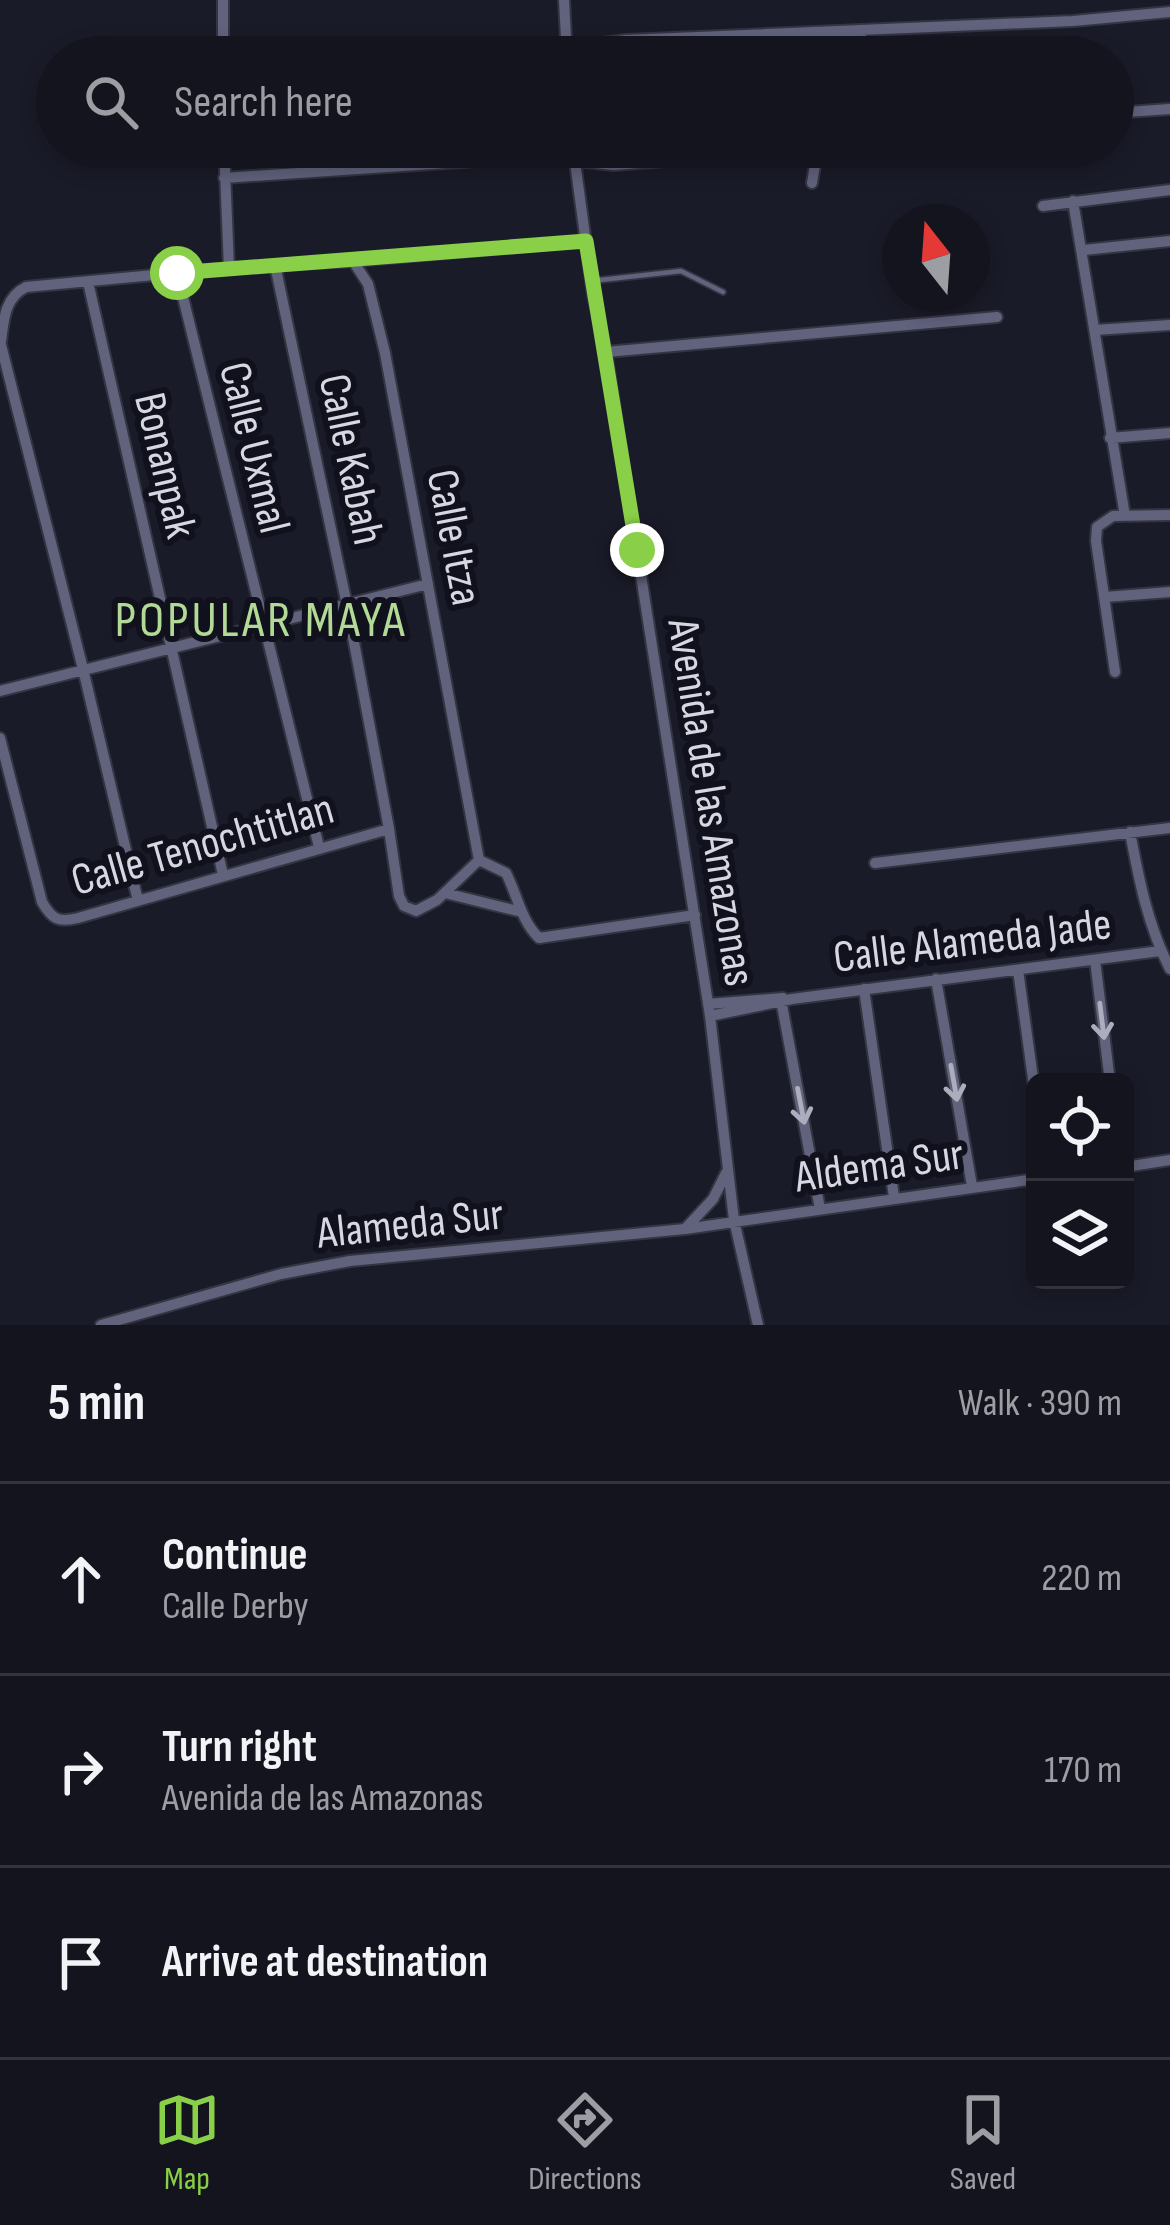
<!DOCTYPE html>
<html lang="en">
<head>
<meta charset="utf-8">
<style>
  :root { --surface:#14141e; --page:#21212b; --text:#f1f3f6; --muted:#9d9ea4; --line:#33333c; --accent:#89cf48 }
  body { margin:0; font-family:"Sofia Sans Condensed",sans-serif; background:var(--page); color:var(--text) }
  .controls { position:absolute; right:36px; bottom:36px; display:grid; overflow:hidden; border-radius:18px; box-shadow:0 6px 18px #0003 }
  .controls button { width:108px; height:108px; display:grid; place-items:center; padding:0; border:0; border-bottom:3px solid var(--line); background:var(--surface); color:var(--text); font:60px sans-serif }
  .compass { position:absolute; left:882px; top:204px; width:108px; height:108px; border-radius:50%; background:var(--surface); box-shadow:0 6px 18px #0003; rotate:343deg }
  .stop { position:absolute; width:36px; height:36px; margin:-27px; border:9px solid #89cf48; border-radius:50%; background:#fff }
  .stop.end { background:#89cf48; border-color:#fff; box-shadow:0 3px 12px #0008 }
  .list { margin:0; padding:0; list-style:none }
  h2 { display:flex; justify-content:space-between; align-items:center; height:156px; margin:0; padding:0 48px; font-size:51px }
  h2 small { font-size:39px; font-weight:400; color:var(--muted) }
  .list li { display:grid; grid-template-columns:78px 1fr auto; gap:36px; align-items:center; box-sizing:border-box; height:192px; padding:0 48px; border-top:3px solid var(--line) }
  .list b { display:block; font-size:45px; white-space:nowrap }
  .list p { margin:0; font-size:39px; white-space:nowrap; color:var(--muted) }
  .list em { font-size:39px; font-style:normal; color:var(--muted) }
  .icon { flex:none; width:66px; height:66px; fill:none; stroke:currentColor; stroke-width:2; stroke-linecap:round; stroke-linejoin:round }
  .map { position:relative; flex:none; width:1170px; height:1325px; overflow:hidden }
  .search { position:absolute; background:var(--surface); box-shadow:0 6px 18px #0003; left:36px; right:36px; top:36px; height:132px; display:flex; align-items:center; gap:30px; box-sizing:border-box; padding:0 42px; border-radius:66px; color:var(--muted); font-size:45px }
  .sheet { height:732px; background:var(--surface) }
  nav { display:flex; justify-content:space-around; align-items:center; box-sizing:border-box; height:168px; border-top:3px solid var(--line); background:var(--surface); font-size:33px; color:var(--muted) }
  nav a { display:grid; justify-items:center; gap:6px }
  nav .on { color:var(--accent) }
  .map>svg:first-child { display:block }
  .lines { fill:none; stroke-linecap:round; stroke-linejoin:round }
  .service-casing { stroke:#343542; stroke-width:8 }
  .minor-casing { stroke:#343542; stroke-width:14 }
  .service { stroke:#61637d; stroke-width:4.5 }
  .minor { stroke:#61637d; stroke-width:10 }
  .oneway { stroke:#adaebd }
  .route { stroke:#89cf48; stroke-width:15 }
  .labels { text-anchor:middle; stroke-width:12; stroke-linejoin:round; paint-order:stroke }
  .street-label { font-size:45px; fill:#d6d7e0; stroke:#11111e }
  .quarter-label { font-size:51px; letter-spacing:3px; fill:#b2d995; stroke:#11111e }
</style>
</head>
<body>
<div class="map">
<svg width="1170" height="1325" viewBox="0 0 1170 1325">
  <rect width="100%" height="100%" fill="#1a1b28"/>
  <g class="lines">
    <defs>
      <path id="service" d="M591,281L681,271L723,292"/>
      <path id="minor" d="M223,0V57
        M564,0L567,57
        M557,57L567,56L589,45L626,40L1073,21L1170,12
        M848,57L863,31
        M50,91H57
        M1113,113L1170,109
        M224,147L229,268
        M573,147L593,295L606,352L710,1016L734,1220L758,1325
        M224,178L537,157L614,165L818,149
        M812,183L818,147
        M1073,201L1125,516
        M1043,206L1170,190
        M1084,250L1170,241
        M275,265L347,605L389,829L399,896L404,906L416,911L437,900L479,860L385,353L368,284L353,261
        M177,273L319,847
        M88,282L223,875
        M1095,330L1170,325
        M1,345L83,669L138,901
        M0,348C4,325 2,299 26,287L229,268L353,261L586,241
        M606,352L997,317
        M1110,438L1170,433
        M1105,597L1170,592
        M1115,672L1096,541L1097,527L1113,516L1170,515
        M0,691L428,584
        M0,738L42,902C52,919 58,923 78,918L389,829
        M1130,832C1139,880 1148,926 1170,969
        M479,860L506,873C517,894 521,921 539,938L695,915
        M875,863L1170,828
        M445,893L522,912
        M1095,960L1110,1082
        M1018,970L1035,1093
        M936,979L972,1186
        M864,989L894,1197
        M781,1000L820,1209
        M708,1004L783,998
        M710,1016L792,999L1160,951
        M1125,1167L1170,1160
        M685,1229L713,1199L726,1173
        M101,1325L281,1274L350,1261L685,1229L1035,1179"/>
    </defs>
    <use href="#service" class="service-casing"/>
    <use href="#minor" class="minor-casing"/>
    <use href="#service" class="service"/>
    <use href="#minor" class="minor"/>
  </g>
  <defs><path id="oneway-shaft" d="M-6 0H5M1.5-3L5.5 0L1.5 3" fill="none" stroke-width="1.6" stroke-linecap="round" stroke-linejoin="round" transform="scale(3)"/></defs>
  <g class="oneway">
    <use href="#oneway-shaft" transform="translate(1102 1021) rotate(83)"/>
    <use href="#oneway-shaft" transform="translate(954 1083) rotate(80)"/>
    <use href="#oneway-shaft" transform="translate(801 1106) rotate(79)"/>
  </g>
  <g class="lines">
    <path class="route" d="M177,273L586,241L637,550"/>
  </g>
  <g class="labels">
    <g class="street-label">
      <text transform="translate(256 447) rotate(76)" y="16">Calle Uxmal</text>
      <text transform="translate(353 459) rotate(78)" y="16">Calle Kabah</text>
      <text transform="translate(167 465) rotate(77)" y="16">Bonanpak</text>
      <text transform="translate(456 537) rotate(79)" y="16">Calle Itza</text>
      <text transform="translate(713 802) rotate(81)" y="16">Avenida de las Amazonas</text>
      <text transform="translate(202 843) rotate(-16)" y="16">Calle Tenochtitlan</text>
      <text transform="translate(972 939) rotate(-7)" y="16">Calle Alameda Jade</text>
      <text transform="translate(879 1164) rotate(-8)" y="16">Aldema Sur</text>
      <text transform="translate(410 1222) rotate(-6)" y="16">Alameda Sur</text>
    </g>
    <g class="quarter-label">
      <text x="261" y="636">POPULAR MAYA</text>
    </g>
  </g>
</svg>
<div class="controls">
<button><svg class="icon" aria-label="locate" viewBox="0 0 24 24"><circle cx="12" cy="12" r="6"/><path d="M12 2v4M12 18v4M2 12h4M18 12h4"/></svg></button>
<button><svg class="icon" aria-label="layers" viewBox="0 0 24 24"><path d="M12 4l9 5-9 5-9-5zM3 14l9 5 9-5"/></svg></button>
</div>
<svg class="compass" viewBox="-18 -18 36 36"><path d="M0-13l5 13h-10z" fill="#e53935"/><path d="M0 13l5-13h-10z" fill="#9d9ea4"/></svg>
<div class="stop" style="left:177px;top:273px"></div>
<div class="stop end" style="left:637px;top:550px"></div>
<div class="search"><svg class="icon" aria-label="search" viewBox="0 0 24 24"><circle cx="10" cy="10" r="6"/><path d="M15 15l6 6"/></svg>Search here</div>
</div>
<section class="sheet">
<h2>5 min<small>Walk · 390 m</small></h2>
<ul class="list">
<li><svg class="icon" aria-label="ahead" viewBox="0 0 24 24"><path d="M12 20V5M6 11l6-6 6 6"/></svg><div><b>Continue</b><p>Calle Derby</p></div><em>220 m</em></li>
<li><svg class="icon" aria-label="right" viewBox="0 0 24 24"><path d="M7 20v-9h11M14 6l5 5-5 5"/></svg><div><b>Turn right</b><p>Avenida de las Amazonas</p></div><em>170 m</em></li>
<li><svg class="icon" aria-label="arrive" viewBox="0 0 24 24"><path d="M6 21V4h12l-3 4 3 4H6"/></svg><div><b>Arrive at destination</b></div></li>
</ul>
</section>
<nav>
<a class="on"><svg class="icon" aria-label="map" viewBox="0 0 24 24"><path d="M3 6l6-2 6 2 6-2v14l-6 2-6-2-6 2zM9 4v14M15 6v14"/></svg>Map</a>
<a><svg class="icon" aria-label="directions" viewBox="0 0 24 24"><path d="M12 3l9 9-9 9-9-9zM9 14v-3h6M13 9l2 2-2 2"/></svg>Directions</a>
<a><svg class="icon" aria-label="saved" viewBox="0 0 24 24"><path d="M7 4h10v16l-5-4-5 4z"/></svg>Saved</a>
</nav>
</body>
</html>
